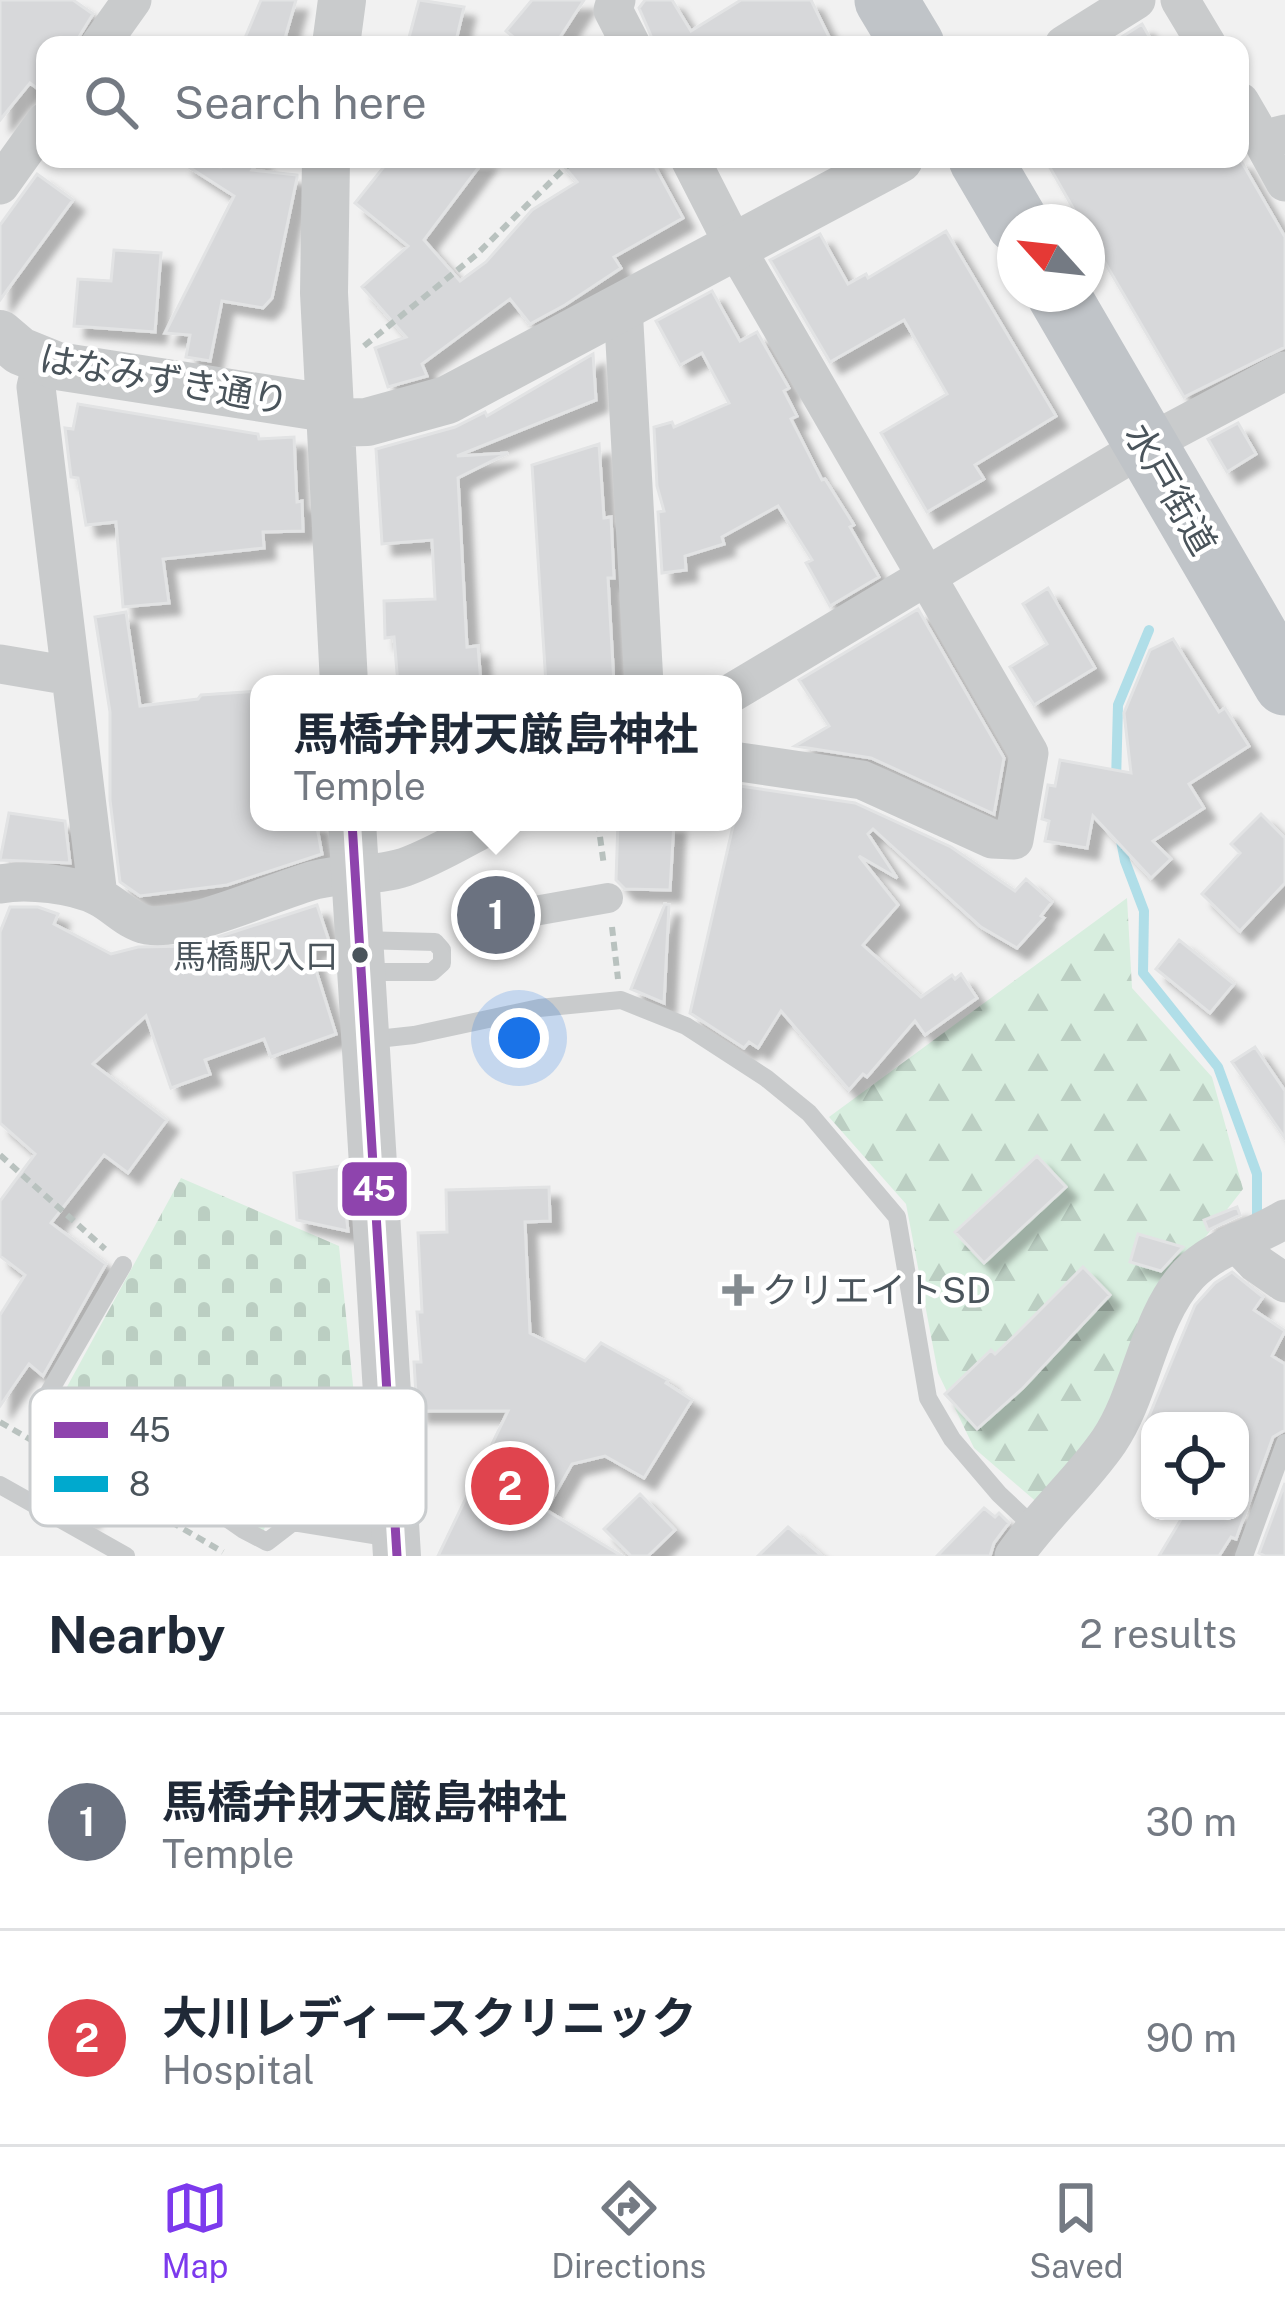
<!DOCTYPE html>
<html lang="en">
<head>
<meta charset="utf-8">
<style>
  :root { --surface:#fff; --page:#f2f2f3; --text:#1f2937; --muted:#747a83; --line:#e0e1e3; --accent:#7c3aed }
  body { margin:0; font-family:"Public Sans","Noto Sans JP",sans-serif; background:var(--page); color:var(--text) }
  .controls { position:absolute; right:36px; bottom:36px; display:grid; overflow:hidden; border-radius:24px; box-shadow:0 3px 9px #0004 }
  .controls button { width:108px; height:108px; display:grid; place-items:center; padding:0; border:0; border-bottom:3px solid var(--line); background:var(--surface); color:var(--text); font:60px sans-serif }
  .compass { position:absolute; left:997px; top:204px; width:108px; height:108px; border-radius:50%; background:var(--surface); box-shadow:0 3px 9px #0004; rotate:297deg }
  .you { position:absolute; left:519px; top:1038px; width:42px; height:42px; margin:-30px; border:9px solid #fff; border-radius:50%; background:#1a73e8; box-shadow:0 0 0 18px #1a73e833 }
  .badge { display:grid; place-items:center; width:78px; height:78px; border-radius:50%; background:var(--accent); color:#fff; font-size:39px; font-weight:700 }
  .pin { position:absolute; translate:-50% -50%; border:6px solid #fff; box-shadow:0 3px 12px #0006 }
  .popup { position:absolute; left:250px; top:675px; width:492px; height:156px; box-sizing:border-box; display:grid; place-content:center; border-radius:24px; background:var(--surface); filter:drop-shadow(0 3px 9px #0005); font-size:39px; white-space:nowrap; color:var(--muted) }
  .popup b { font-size:45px; color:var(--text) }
  .popup::after { content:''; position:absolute; left:50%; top:100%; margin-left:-24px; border:24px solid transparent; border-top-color:var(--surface) }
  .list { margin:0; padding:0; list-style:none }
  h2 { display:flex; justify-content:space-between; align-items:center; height:156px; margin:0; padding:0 48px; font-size:51px }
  h2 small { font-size:39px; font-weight:400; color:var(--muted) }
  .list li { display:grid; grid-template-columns:78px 1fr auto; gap:36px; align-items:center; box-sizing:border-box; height:216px; padding:0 48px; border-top:3px solid var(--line) }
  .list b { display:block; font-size:45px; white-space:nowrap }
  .list p { margin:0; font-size:39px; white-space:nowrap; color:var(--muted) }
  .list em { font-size:39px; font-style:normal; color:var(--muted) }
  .icon { flex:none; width:66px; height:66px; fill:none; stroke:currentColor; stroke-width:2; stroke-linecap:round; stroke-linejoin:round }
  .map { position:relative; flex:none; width:1285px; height:1556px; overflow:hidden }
  .search { position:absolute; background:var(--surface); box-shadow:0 3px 9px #0004; left:36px; right:36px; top:36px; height:132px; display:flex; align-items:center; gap:30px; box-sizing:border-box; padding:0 42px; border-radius:24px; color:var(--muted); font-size:45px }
  .sheet { height:588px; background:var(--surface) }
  nav { display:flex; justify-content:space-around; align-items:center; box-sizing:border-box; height:168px; border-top:3px solid var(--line); background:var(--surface); font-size:33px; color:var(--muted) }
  nav a { display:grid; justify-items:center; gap:6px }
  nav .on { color:var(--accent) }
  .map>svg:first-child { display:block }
  .forest { fill:url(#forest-firs) }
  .cemetery { fill:url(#cemetery-stones) }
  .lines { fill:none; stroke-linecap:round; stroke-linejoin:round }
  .stream { stroke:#b0dee8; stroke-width:10 }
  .building { fill:#d7d8da; stroke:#e2e3e4; stroke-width:3; filter:url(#shadow) }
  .path { stroke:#b9c2bf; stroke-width:6; stroke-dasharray:9 6; stroke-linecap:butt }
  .service { stroke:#c9cbcc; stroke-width:18 }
  .pedestrian { stroke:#c9cbcc; stroke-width:30 }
  .minor { stroke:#c9cbcc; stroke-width:39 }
  .tertiary { stroke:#c9cbcc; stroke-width:48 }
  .trunk { stroke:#c0c4c8; stroke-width:63 }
  .bus-1-casing { stroke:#fff; stroke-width:18 }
  .bus-1 { stroke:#8e44ad; stroke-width:9 }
  .bus-dot { fill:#4a545b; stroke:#fff; stroke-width:4.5 }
  .poi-dot { fill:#848b90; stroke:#fff; stroke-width:4.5 }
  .labels { text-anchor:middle; stroke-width:9; stroke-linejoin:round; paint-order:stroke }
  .bus-label { font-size:33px; fill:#4a545b; stroke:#fff; text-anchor:end }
  .street-label { font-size:36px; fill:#4a545b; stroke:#fff }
  .poi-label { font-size:36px; fill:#4a545b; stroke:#fff; text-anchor:start }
  .key { fill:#fff; stroke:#c9ccce; stroke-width:3 }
  .key-label { font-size:33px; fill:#4a545b }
  .line-badge { stroke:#fff; stroke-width:4.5 }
  .badge-label { font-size:33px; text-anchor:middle; font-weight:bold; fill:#fff }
</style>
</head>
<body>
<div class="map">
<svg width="1285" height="1556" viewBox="0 0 1285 1556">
  <defs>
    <pattern id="forest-firs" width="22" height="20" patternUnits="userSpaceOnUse" patternTransform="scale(3)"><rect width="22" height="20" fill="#d8eedf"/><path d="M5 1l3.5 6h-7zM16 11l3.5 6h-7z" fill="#bbcec2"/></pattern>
    <pattern id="cemetery-stones" width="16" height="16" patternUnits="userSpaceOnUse" patternTransform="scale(3)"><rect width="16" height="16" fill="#d8eedf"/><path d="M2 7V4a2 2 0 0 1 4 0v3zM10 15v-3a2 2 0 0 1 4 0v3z" fill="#bbcec2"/></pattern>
    <filter id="shadow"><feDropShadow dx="11" dy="11" stdDeviation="3" flood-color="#0004"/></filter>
  </defs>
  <rect width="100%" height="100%" fill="#f1f1f1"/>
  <path class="forest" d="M1127,898L1132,988L1212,1077L1243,1189L1196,1249L1106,1417L1039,1504L974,1448L938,1373L906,1204L829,1117Z"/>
  <path class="cemetery" d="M181,1178L339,1246L359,1445L302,1426L262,1535L62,1396Z"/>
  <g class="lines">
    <path class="stream" d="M1116,782L1118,705L1149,630
      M1120,836L1125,861L1144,911L1143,973L1218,1067L1257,1174V1224"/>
  </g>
  <path class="building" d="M0,0H73L93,14L74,45H45V94L30,83L0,120Z
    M261,0H296L283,45H242Z
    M419,0L464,7L455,45H407Z
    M532,0H584L555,45H523L506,31Z
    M645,0H672L691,31L741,0H811L833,45H655L639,8Z
    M1142,24L1154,45H1109Z
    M226,159H260L252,170L297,175V178L272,298L263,308L222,301L210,361L186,357L190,335L165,333L234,196L181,162L221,167Z
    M390,159H425L424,163L428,159H485L424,240L460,281L486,262L532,210L577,182L558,159H651L683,218L614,257L621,268L565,305L530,324L510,299L422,364L427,376L388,387L375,348L406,337L362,287L408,246L355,203Z
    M1045,159H1240L1285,237V347L1184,397L1087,232V222H1081Z
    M37,174L73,200L0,300V225Z
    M946,231L1056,416L975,465L984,479L927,512L881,433L947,394L904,320L830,362L770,260L820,234L848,284L866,274L868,278Z
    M114,250L161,253L155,332L74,326L78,279L111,281Z
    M712,291L740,341L757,332L789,388L784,391L797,416L791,419L822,480L825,479L854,525L850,527L879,577L830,606L806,563L812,560L778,506L722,537L724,544L685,556L686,570L662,573L658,512L664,511L657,486L654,427L672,422L674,427L729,403L702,353L680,365L656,321Z
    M593,354L596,400L457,456L508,453L458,478L467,647L478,646L481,684H398L394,637L385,638L384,601L435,599L432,540L382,544L376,449L455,427L485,412L487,416Z
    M78,404L258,434L259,439L294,437L297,502L302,501L303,531L263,532L264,548L163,559L169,603L123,607L116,522L86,525L78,478L71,477L65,428L73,429Z
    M1238,423L1256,454L1227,472L1208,439Z
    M599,444L604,518L611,517L614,578H608L614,684H546L532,465Z
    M1048,588L1095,668L1034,705L1010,667L1047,644L1023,604Z
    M918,609L1004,758L994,814L871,758L795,746L829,726L799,680Z
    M126,612L140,706L198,699L201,695L259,691V822H316L322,854L227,885L140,896L120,882L110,800V712L95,617Z
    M1173,639L1219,712L1225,708L1249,746L1189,784L1204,808L1153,841L1171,859L1151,878L1093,816L1087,848L1045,841L1049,821L1042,819L1048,785L1055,786L1060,760L1131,773L1124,713L1150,650Z
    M733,785L855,803L951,847L1015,891L1026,879L1052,902L1041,916L1044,918L1017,948L981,927L873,829L868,834L897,878L859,856L898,905L863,945L921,997L952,975L955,979L961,974L977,998L925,1035L915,1021L867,1077L863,1074L849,1090L781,1011L758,1048L749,1042L744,1048L690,1013L733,826Z
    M9,813L65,821L70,863L0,860Z
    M1261,814L1285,838V883L1240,931L1202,894L1240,853L1231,844Z
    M618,822H674L670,890L625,889L616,880Z
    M665,904L669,905L664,1003L631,989Z
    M317,905L329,941L309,948L336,1034L271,1057L264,1039L205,1060L210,1074L171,1088L146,1016L93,1064L167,1120L128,1173L104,1155L51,1223L106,1264L43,1376L29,1364L0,1406V1315L25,1275L0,1256V1201L35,1154L0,1123V932L10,907H38L58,914L54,924L111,954L138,947L190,946Z
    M1179,940L1234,984L1210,1013L1156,969Z
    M1255,1047L1285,1091V1138L1232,1062Z
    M1037,1156L1066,1187L984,1263L955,1232Z
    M341,1166L348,1231L297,1220L294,1173Z
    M549,1187L550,1221L525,1222L530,1333L585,1361L601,1343L668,1380L666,1383L692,1400L644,1478L605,1456L572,1464L546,1510L622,1556H438L508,1411H417L414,1362H421L417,1312H422L418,1233L447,1232L446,1190Z
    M1237,1207L1240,1215L1208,1230L1204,1220Z
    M1138,1234L1183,1247L1161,1271L1130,1262Z
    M1083,1267L1110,1295L1023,1388L977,1429L945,1394L991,1350L995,1354L1016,1334Z
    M1232,1272L1263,1297L1254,1310L1285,1331L1272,1356L1285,1364V1430L1273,1437L1236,1539L1231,1537L1219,1556H1159L1186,1511H1240V1421H1147L1195,1305L1215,1283Z
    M79,1432L120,1460L87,1517L44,1492Z
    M192,1441L206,1448L210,1441L236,1458L217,1495L176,1467Z
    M308,1447L362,1456L359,1498L365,1499L366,1520L323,1513L328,1489L295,1483Z
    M1285,1483V1556H1265L1259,1553Z
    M640,1494L675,1530L648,1556H631L604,1529Z
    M984,1508L995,1517L999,1513L1009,1523L994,1543L990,1556H937Z
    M788,1527L822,1556H758Z"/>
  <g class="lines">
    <path class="path" d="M364,346L476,255L574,159
      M598,822L604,866
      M612,927L618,979
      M0,1155L105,1249
      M0,1422L64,1459
      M106,1484L223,1552"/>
    <path class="service" d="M360,940L435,942L442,950V963L432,972H362
      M368,1040L414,1035L539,1008L621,1000L686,1026L766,1078L809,1113L897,1217L928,1398L952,1439L999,1494L1035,1528
      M123,1265L48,1394L244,1530L267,1542L293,1522L392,1538
      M0,1485L126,1556
      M1244,1556L1285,1443"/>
    <path class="pedestrian" d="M506,916L608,898"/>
    <path class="minor" d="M616,0L613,10L631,45
      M1180,0L1207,45
      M100,45L132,0
      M1064,45L1136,0
      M1240,102L1262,140L1285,134
      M1262,140L1285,182
      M690,159L734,245L1029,753L1014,840L992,839L862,780L733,761
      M0,185L45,122
      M623,306L644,684
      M0,664L71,676L36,387L42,362
      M71,676L98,896
      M733,692L1146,445L1285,371
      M0,884C27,879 74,884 99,897C115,905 128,921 147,925C189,932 271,892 315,880C345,872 375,877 405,867C436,856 466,837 496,822
      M1236,1242L1256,1263L1285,1283
      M1014,1556C1042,1515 1081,1482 1109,1441C1143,1390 1147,1319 1189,1274C1216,1246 1253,1239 1285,1219"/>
    <path class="tertiary" d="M336,45L342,0
      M326,159L324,293L344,684
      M0,334L20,351L57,366L327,408L332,423L367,422L447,400L899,159
      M352,822L397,1556"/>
    <path class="trunk" d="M886,0L913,45
      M980,159L1017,222
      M1058,294L1285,684"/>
    <defs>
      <path id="bus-1" d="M352,822L397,1556"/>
    </defs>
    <use href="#bus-1" class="bus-1-casing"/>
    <use href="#bus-1" class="bus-1"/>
  </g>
  <circle class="bus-dot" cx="360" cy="955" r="10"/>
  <path class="poi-dot" d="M732 1272h12v12h12v12h-12v12h-12v-12h-12v-12h12z"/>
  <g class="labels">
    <g class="bus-label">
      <text x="338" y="968">馬橋駅入口</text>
    </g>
    <g class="street-label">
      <text transform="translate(164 379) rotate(10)" y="13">はなみずき通り</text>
      <text transform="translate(1171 489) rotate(60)" y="13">水戸街道</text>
    </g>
    <g class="poi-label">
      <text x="762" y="1303">クリエイトSD</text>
    </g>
  </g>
  <rect x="30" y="1388" width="396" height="138" rx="18" class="key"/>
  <rect x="54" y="1422" width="54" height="16" fill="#8e44ad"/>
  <rect x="54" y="1476" width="54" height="16" fill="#00a9ce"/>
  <g class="key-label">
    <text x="129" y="1442">45</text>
    <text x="129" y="1496">8</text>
  </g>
  <rect class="line-badge" x="340" y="1160" width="69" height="58" rx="12" fill="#8e44ad"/>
  <g class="badge-label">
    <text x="374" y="1201">45</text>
  </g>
</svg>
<div class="controls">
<button><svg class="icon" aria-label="locate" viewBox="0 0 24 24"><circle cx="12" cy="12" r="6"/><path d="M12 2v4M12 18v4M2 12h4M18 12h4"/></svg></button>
</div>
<svg class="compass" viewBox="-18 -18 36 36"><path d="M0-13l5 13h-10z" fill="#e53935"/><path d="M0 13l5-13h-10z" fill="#747a83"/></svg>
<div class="you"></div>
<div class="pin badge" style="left:496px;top:915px;background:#6b7280">1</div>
<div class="popup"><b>馬橋弁財天厳島神社</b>Temple</div>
<div class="pin badge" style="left:510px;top:1486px;background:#e0444e">2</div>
<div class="search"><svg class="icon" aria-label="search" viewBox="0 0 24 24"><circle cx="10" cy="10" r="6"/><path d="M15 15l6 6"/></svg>Search here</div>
</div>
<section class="sheet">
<h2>Nearby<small>2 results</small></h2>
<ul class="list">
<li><span class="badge" style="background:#6b7280">1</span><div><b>馬橋弁財天厳島神社</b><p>Temple</p></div><em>30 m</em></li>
<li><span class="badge" style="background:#e0444e">2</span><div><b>大川レディースクリニック</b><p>Hospital</p></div><em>90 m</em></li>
</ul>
</section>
<nav>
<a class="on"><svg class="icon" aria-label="map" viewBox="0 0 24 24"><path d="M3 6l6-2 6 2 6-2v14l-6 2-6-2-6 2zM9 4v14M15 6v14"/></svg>Map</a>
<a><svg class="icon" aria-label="directions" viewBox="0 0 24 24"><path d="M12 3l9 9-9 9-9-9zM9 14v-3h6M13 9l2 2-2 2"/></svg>Directions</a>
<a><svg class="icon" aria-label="saved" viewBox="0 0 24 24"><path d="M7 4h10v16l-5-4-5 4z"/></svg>Saved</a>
</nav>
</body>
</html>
